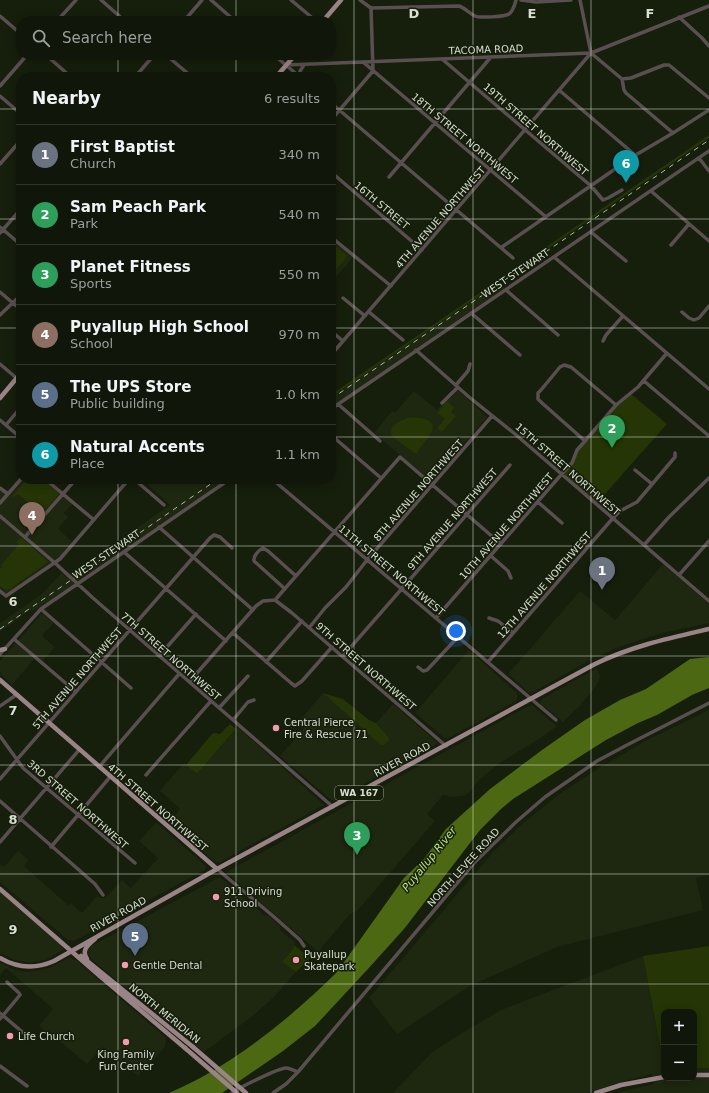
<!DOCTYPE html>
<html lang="en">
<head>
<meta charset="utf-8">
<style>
  :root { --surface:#101609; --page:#191f12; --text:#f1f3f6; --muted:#9c9f9c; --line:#30352a; --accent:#f39aac }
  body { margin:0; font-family:"DejaVu Sans",sans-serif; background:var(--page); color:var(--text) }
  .controls { position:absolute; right:12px; bottom:12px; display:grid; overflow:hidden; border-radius:8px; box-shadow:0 2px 10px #0003 }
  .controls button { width:36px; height:36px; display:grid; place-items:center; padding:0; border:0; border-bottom:1px solid var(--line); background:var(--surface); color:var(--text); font:20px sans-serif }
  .you { position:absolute; left:456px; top:631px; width:14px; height:14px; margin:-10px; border:3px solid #fff; border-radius:50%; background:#1a73e8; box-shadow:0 0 0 6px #1a73e833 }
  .badge { display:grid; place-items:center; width:26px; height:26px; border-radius:50%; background:var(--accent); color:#fff; font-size:13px; font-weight:700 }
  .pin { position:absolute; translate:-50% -33px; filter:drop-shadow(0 1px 2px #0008) }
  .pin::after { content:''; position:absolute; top:21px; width:14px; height:12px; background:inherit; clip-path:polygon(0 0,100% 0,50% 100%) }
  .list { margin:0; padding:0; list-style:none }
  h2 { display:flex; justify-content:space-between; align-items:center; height:52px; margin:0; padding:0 16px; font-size:17px }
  h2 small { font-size:13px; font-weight:400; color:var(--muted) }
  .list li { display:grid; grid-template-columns:26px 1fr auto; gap:12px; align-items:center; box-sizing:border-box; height:60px; padding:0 16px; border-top:1px solid var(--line) }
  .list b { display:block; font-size:15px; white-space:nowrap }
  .list p { margin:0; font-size:13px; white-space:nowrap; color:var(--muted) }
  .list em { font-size:13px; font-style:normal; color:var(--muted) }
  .icon { flex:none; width:22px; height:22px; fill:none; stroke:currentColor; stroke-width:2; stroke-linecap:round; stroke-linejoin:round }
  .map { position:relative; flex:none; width:709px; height:1093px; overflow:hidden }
  .search { position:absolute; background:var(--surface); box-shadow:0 2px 10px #0003; left:16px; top:16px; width:320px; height:44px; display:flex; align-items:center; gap:10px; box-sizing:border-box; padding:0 14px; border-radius:16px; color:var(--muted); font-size:15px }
  .panel { position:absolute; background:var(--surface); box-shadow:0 2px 10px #0003; left:16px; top:72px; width:320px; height:412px; border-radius:16px }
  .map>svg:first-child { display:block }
  .built { fill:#1e270f }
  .green { fill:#253505 }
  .water { fill:#4c6813 }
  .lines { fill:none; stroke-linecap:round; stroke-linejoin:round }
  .minor { stroke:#5a4f50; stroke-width:3.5 }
  .major { stroke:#9a8386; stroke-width:4.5 }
  .rail { stroke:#b3baad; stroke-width:1; stroke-dasharray:5 5; stroke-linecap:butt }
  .major-bridge { stroke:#9a8386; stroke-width:4.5 }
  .grid { fill:none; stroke:#d9dfd3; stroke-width:1; stroke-opacity:0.55 }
  .poi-dot { fill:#f39aac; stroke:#161e0c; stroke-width:1.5 }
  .labels { text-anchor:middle; stroke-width:3; stroke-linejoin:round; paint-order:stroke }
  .shield { fill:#161e0c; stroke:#9ea597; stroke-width:1 }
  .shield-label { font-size:9px; font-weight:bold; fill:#d9dfd3 }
  .street-label { font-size:10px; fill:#d9dfd3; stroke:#161e0c }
  .poi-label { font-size:10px; fill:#d9dfd3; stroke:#161e0c; text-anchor:start }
  .water-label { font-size:11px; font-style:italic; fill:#bde77c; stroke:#161e0c }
  .grid-label { font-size:13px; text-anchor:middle; font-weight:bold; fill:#d9dfd3; stroke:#161e0c; stroke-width:3; stroke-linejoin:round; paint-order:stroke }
</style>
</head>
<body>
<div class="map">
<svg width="709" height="1093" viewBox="0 0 709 1093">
  <rect width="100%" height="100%" fill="#161e0c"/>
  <path class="built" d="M331,237L354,256L331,283Z
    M499,280L506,290L331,409V394Z
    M456,388L487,417L433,481H431L374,433L392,411L395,413L414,391L437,410Z
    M21,479H45L73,503L64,513L68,517L58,529L74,543L60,559L6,596L0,591V488L8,494Z
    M153,479H230L41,609L28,611L0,632V623L42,594L63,571L68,575L170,505L148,485Z
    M663,564L709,604V623L662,633L619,647L588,661L532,693L528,692L508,674L580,591L615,620Z
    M42,613L54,623L42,636L55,647L40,664L34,659L12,685L2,675L0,671V661Z
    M469,650L517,693V699L516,701L447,739L444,738L415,713Z
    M597,668L600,677L596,686L581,705L563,722L545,707L541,706L540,702L543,698Z
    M323,693L382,745H384L389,741V738L376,723L393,704L438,743L336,800H331L280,756L304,728L298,722Z
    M530,705L533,706L557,726L542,737L500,763L479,780L470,792L464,796L452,797L443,795L427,814L435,821L357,911L350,914L318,952L228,874V871Z
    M709,710V875L696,878L703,910L557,947L470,986L397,1034L369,998L492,853L522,824L561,793L599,768L647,740Z
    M238,727L324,805L220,862L216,863L169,823L180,809L160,791L184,763L197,774Z
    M156,822L206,866V869L74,941L68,940L0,882V864L4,867L18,851L29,860L24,866L68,905L71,903L82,913L97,896L100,898H105L122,880L131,888L158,858L139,841Z
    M220,877L264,915L269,916L280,926V930L295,942L294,947L282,962L296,972L275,996L253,1016L204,1052L92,960L89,956L88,951L91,946Z
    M0,892L60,944L63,948V950L46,960L30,963L14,960L0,953Z
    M643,956L664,1067V1078H694V1068H709V1093H616L654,1084L652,1074L614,1084L587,1093H393L432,1052L452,1039L501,1010L553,990Z
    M69,958L76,960L166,1038L165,1047L138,1076L103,1047L87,1064L48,1031L47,1033L39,1026L53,1009L6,968L0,975V962L15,970L29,972L48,968Z"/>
  <path class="green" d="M709,135V138L331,397V395Z
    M331,242L346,255V258L331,276Z
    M631,394L667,424L596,504L562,475L572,463L576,453L616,405Z
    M447,401L454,408L451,412L456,416L442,432L437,428L445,419L437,413Z
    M407,418C415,417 437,417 432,431C429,438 421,446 417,453H414L392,436C387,426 400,421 407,418Z
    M27,479H43L59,494L40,516L47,507L39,516L37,514L38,511L18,494L14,497L12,496Z
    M20,538H22L48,562L7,591L0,586V569L2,567L1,565L19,544L16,543Z
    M323,693L343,699L369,720L376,723L389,738V741L384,745H381Z
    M230,724L236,729L197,774L186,765L212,734L215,733L220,734Z
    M294,945L310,958L296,972L282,962L294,947Z
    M709,946V1068H694V1012H664V1067L643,956Z"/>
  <path class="water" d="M709,657V688L692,695L657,715L638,723L606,740L513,799L501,809L480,830L404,929L367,970L315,1026L283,1051L222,1093H169C229,1068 291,1018 337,972L404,878L424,859L446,829L490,789L542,750L585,720L620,700L646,689L690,659Z"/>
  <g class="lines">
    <path class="minor" d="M101,0L125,21
      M211,0L235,21
      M291,0L316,21
      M360,0L371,8
      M521,0L536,2L571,0
      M580,0L591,53L622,79L624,90L626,93L673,133
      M371,8L459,6C465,8 469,13 475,16C479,18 505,17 509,14C513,11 515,4 516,0
      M0,16L21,34
      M679,17L702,38L709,46
      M57,21L76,0
      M184,21L202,0
      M46,55L71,77
      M166,55L192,77
      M274,55L300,77
      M442,59L591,186L603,200L608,198L622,190
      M363,62L546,217
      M286,65L591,53L709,6
      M135,77L154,55
      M301,77L300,71L304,65
      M622,79L631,78L664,65H669L709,98
      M0,86L27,55
      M559,90L635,155
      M0,96L21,114
      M331,103L513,258
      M331,120L373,71L371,8
      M699,158L709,171
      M0,164L21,140
      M331,172L422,250
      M389,177L491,57
      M651,191L709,241
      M0,227L21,245
      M591,232L626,261
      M0,233L21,209
      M331,237L391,286
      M671,245L689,224
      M502,247L634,156L673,133L709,110
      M554,257L709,389
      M506,290L558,335
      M0,292L21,310
      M343,298L365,316
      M369,312L403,340
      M682,312L689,318L694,320L699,318L709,306
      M471,313L520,355
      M0,315L21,295
      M331,331L343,341
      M603,341L606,335L623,316
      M416,350L469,397L515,434L709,601
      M331,355L591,53
      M0,364L21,382
      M644,381L709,436
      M456,385L468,371L470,364
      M442,403L458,387
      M338,404L380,441
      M331,409L709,151
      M0,420L21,438
      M6,425L21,407
      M331,435L381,478
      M585,441L542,403L538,399V393L541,390L560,367L564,365L571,367L616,405
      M635,470L652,484
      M45,479L94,520
      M134,479L164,505
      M272,479L556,720
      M0,488L8,494
      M538,502L562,523
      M0,503L21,479
      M0,516L55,563L93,598L333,807
      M159,527L253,610
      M25,537L76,479
      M644,545L669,517L709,478
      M124,552L226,641
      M491,556L508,571L511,578
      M679,575L709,541
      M285,589L254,561C253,556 259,550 263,548L268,551L296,576
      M0,591L6,596L60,559L129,479
      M275,600L292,613L446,746
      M41,609L131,688
      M436,618L567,468L572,463L577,450L585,441L616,405L638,387L667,353
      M489,618L498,621L513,633
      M309,628L325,608L346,587L367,560L492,416
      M233,633L291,683L295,686L302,681L332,647
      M14,639L76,692
      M0,654L41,609L230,479
      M159,656L196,614
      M343,656L510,465
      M266,662L302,621
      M488,662L613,518L620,511L637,502L675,457V453
      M418,667L423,671L427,670L458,637
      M189,682L256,606L263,601L275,600L400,457L501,544
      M0,706L16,695
      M219,708L248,676
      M233,720L248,702L254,700
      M0,736L23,768L135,863
      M99,767L179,674
      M146,775L211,701
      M0,779L210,538L214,535L220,537L232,548
      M0,801L95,884L103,895
      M0,842L79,750
      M51,847L110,777
      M217,869L273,916L300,940L304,946
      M0,1013L27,1036
      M0,1019L20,995L19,993L7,982
      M0,1066L27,1086
      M232,1093C238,1088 279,1068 286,1068C290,1068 294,1071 298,1072
      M273,1093L286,1084L298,1072L474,863L516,822L545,797L597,761L627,745L709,703"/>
    <path class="major" d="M323,21L341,0
      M276,77L295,55
      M0,398L21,373
      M0,650L5,649
      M0,680L217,869
      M0,889L101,977L185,1048
      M81,956L193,1047
      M0,958C17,968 36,969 54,961L217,869L595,664C632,646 670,638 709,629
      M87,959C81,950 88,945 95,939
      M694,1075H709
      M596,1093L621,1085L664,1077"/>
    <path class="rail" d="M331,399L709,140
      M0,629L218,479"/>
    <path class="major-bridge" d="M193,1047L246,1093
      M185,1048L237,1093"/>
  </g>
  <path class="grid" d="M118,0V21M236,0V21M354,0V1093M473,0V1093M591,0V1093M118,55V77M236,55V77M0,109H21M331,109H709M0,219H21M331,219H709M0,328H21M331,328H709M0,437H21M331,437H709M118,479V1093M236,479V1093M0,546H709M0,656H709M0,765H709M0,874H709M0,984H709"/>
  <g class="poi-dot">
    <circle cx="276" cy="728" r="4"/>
    <circle cx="216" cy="897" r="4"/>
    <circle cx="296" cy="960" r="4"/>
    <circle cx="125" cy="965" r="4"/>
    <circle cx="10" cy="1036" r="4"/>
    <circle cx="126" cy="1042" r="4"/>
  </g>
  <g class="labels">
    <rect class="shield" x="335" y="786" width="48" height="14" rx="3"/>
    <g class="shield-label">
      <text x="359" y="796">WA 167</text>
    </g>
    <g class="street-label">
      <text transform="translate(486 49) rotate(-2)" y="4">TACOMA ROAD</text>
      <text transform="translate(536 129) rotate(41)" y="4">19TH STREET NORTHWEST</text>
      <text transform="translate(465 138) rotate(40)" y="4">18TH STREET NORTHWEST</text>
      <text transform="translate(382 205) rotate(40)" y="4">16TH STREET</text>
      <text transform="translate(440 217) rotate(-49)" y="4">4TH AVENUE NORTHWEST</text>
      <text transform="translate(515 273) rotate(-34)" y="4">WEST STEWART</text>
      <text transform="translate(568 469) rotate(41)" y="4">15TH STREET NORTHWEST</text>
      <text transform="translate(418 490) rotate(-49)" y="4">8TH AVENUE NORTHWEST</text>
      <text transform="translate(452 519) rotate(-49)" y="4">9TH AVENUE NORTHWEST</text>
      <text transform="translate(506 526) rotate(-49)" y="4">10TH AVENUE NORTHWEST</text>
      <text transform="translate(106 554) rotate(-34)" y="4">WEST STEWART</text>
      <text transform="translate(392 570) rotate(40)" y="4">11TH STREET NORTHWEST</text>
      <text transform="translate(544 585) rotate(-49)" y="4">12TH AVENUE NORTHWEST</text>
      <text transform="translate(171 656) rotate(41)" y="4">7TH STREET NORTHWEST</text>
      <text transform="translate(366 666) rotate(41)" y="4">9TH STREET NORTHWEST</text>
      <text transform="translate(77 678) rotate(-49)" y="4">5TH AVENUE NORTHWEST</text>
      <text transform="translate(402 759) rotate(-28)" y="4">RIVER ROAD</text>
      <text transform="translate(78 804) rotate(41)" y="4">3RD STREET NORTHWEST</text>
      <text transform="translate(158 807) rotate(41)" y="4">4TH STREET NORTHWEST</text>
      <text transform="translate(463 867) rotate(-48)" y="4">NORTH LEVEE ROAD</text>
      <text transform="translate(118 914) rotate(-29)" y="4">RIVER ROAD</text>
      <text transform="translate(165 1013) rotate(39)" y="4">NORTH MERIDIAN</text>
    </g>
    <g class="poi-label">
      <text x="284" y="726">Central Pierce<tspan x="284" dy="12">Fire &amp; Rescue 71</tspan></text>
      <text x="224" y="895">911 Driving<tspan x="224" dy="12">School</tspan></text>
      <text x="304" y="958">Puyallup<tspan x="304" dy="12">Skatepark</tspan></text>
      <text x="133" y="969">Gentle Dental</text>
      <text x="18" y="1040">Life Church</text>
      <text x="126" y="1058" text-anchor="middle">King Family<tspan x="126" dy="12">Fun Center</tspan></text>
    </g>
    <g class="water-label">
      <text transform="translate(429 859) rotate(-51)" y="4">Puyallup River</text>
    </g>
  </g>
  <g class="grid-label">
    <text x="414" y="18">D</text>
    <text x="532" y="18">E</text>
    <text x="650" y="18">F</text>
    <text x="13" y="606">6</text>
    <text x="13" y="715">7</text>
    <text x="13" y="824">8</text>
    <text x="13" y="934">9</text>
  </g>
</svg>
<div class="controls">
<button>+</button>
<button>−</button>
</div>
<div class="you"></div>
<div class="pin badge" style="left:602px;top:590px;background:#6b7280">1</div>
<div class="pin badge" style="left:612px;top:448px;background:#2e9e5b">2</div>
<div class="pin badge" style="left:357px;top:855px;background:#2e9e5b">3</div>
<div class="pin badge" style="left:32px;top:535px;background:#8d6e63">4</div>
<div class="pin badge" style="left:135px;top:956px;background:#5c6f8a">5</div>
<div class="pin badge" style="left:626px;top:183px;background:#0f9aa8">6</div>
<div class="search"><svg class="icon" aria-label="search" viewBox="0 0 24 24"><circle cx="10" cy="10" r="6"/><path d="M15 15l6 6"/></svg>Search here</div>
<section class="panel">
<h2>Nearby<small>6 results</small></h2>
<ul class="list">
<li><span class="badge" style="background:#6b7280">1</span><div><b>First Baptist</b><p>Church</p></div><em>340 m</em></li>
<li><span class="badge" style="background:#2e9e5b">2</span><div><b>Sam Peach Park</b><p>Park</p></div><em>540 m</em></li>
<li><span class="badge" style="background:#2e9e5b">3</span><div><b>Planet Fitness</b><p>Sports</p></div><em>550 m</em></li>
<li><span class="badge" style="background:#8d6e63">4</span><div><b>Puyallup High School</b><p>School</p></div><em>970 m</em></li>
<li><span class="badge" style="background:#5c6f8a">5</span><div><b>The UPS Store</b><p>Public building</p></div><em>1.0 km</em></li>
<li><span class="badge" style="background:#0f9aa8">6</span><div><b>Natural Accents</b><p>Place</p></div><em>1.1 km</em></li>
</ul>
</section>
</div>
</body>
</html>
